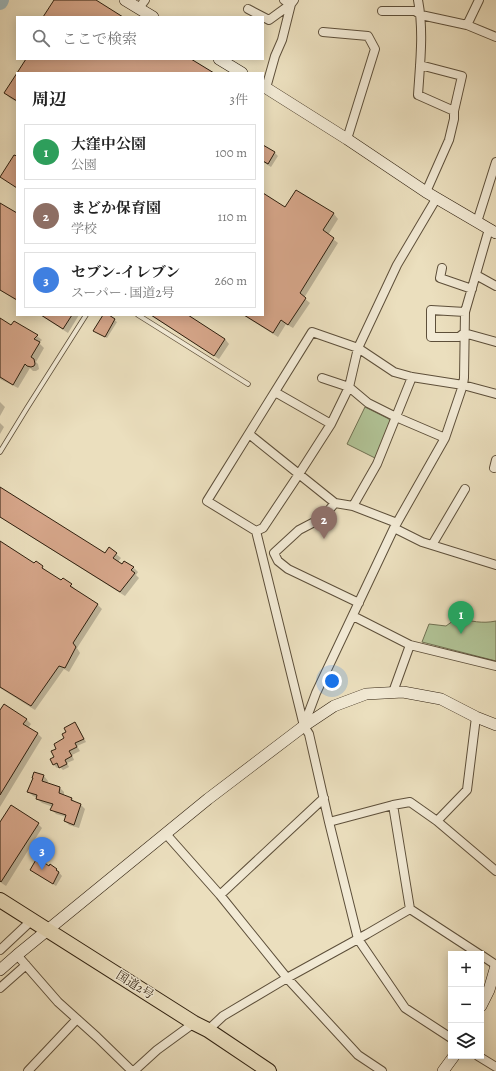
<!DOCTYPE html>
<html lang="ja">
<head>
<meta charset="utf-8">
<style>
  :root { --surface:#fff; --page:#f6f6f6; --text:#222; --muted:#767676; --line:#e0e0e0; --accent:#7c3aed }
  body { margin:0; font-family:Alegreya,"Noto Serif JP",serif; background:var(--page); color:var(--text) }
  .controls { position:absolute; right:12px; bottom:12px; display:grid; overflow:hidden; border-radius:0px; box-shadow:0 2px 10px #0003 }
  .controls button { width:36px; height:36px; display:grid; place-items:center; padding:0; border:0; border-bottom:1px solid var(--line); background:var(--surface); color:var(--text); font:20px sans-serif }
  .you { position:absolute; left:332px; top:681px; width:14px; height:14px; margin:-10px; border:3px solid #fff; border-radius:50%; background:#1a73e8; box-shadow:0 0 0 6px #1a73e833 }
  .badge { display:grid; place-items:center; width:26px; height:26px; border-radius:50%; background:var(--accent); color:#fff; font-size:13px; font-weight:700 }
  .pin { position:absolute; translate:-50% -33px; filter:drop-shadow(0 1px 2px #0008) }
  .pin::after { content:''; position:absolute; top:21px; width:14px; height:12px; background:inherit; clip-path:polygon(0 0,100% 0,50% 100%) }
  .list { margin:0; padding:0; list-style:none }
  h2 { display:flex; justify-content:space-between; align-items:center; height:52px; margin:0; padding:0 16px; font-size:17px }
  h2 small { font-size:13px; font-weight:400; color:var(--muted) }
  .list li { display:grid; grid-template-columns:26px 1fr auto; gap:12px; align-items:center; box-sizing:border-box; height:56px; margin:0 8px 8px; padding:0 8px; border:1px solid var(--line); border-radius:0px }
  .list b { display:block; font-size:15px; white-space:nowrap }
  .list p { margin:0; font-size:13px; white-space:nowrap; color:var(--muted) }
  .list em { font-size:13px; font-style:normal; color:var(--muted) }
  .icon { flex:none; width:22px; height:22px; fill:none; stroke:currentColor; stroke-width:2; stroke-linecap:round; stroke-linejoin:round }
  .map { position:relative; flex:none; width:496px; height:1071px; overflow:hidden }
  .search { position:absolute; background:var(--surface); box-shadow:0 2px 10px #0003; left:16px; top:16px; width:248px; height:44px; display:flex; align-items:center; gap:10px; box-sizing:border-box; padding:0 14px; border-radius:0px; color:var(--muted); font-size:15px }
  .panel { position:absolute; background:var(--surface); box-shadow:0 2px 10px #0003; left:16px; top:72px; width:248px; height:244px; border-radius:0px }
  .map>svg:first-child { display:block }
  .green { fill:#b1c396; stroke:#707152 }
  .shadow { fill:#0003 }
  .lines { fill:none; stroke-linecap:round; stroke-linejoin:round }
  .river { stroke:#9fb9bd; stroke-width:16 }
  .building { fill:#d6a68a; stroke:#2e1f0e }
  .lane-casing { stroke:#5d4f3a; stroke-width:5.5 }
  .street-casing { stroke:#5d4f3a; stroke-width:10 }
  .secondary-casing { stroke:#2e1f0e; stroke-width:12 }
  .highway-casing { stroke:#2e1f0e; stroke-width:16 }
  .lane { stroke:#f2ead5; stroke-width:4 }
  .street { stroke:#f2ead5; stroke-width:8 }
  .secondary { stroke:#f2ead5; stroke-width:11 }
  .highway { stroke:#ebdfbe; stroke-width:14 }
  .labels { text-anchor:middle; stroke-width:3; stroke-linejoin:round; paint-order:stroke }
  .street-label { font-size:12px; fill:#2e1f0e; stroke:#f2ead5 }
</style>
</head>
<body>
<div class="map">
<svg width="496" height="1071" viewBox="0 0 496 1071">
  <rect width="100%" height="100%" fill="#ebdfbe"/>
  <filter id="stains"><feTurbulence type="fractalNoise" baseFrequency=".005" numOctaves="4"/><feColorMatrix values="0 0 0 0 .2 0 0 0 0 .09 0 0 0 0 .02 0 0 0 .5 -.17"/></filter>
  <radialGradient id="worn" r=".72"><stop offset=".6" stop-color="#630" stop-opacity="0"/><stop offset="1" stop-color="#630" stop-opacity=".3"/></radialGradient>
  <path class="green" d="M365,407L389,419L391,423L375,458L347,444Z
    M457,618C471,621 482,624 496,621V661L422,642L429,624L446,626Z"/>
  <path class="shadow" d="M17,75V102L10,98L5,93Z
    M263,146L275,153L278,156L271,167L263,162Z
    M297,191L334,214L338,219L328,235L338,243L304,298L310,303L293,328L286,324L278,337L243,315H263V194L285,208Z
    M0,204L17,215V301L0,290Z
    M40,315H79L68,333Z
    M104,315H107L117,322L107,338L97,333Z
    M150,315H186L225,339L229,344L219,359Z
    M0,319L12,326L37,336L42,340L39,343L44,348L36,362L38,364L39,369L36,371H33L30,368L18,388L0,379Z
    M0,402L5,407L0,416Z
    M0,423L4,427L0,434Z
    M0,488L105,555L116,554L121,558L117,563L122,566L125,562L134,568L138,572L136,575L139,578L125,596L0,517Z
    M0,542L34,564L36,563L61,581L71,585L75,589V590L97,604L102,609L77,648L80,653L69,672L64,669L35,710L0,688Z
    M4,706L27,720L31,724L28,728L38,734L42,738L0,807V712Z
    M75,724L78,727L86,742L77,746L80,751L72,755L74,760L67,763L69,767L63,770L60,767L57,768L54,765L51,760L55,758L57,749Z
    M35,773L44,776L48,781L47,784L60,788L64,792V796L72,799L77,803L81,805L85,809L79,828L69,825L65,821L66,817L56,814L52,810L53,807L42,803L37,799L38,798L33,796L29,792Z
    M0,824H38L42,828L6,886L0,882Z
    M50,866L57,870L62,876L56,886L35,873L32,870L49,867Z"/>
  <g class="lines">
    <path class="river" d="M0,2L1,0"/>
  </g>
  <path class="building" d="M54,0H96L123,17H43Z
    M26,59H191L214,73H17Z
    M17,73V101L4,93Z
    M263,145L275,152L268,164L263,161Z
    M14,155L17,156V188L0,177Z
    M296,190L334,213L323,230L334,238L300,293L306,298L288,325L281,320L273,333L244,315H263V193L285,207Z
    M0,203L17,213V300L0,290Z
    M41,315H72L63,329Z
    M103,315H109L115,319L105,337L93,331Z
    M151,315H188L225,339L214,356Z
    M0,318L11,325L14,321L38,335L34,339L40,342L31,357L34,359L35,364L34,366L31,367L27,366L25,364L13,385L0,377Z
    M0,487L105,553L109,547L117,553L113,558L122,564L124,561L134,567L131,570L135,573L120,592L0,517Z
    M0,541L34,563L36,561L43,566L42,568L61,580L63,578L72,584L70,586L98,604L73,643L76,647L65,668L59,666L31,706L0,687Z
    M4,704L27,719L23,724L38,733L0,795V710Z
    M75,722L84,739L75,743L77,747L69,751L72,756L65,760L67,764L59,768L57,763L53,765L50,759L54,757L51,751L56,749L54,744L64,738L62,734L66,732L64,728Z
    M34,772L44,775L42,781L60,787L59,793L72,798L71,800L81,804L74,825L64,821L66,815L50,810L53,804L36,799L37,795L27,792L33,778H32Z
    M11,805L39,823L1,882L0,881V822Z
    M37,858L49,866L50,864L57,869L56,870L59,872L53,884L30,870Z"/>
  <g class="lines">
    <defs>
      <path id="lane" d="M138,315L248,384
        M0,452L27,408L86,315"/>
      <path id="street" d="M418,0C424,31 420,64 418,95L454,111
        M139,8L145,0
        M248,9L269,20L291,4L284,0
        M382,11H415L421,15L467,25L496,37
        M467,25L479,0
        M323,32L368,36L375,49L347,139
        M420,65L462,76L454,111V119L449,140L426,192
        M266,88L275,56L282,40L291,4L294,0
        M477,222L496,162
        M442,268L440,278L472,289
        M476,275L496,286
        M465,312L431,310V337H459L464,333L496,342
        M322,378L349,387L368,403L396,417L445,438
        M275,392L331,424
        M249,434L335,503L353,506L397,523
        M494,468L496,460
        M335,503L322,518L299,530L274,553L278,561L288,569L359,603
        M353,506L377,464L412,377
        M394,528L422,542L496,565
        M256,531L263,528L299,474L331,424L349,387L358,348L397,265L436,199
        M432,545L465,489
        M353,616L410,645
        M393,692L410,645L496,666
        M304,725L316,693L394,528L445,438L463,385L464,378L465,312L489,229
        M393,805L410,909
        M437,821L467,790L476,717
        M329,822L393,805L410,802L437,821L496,871
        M166,834L220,895L287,978L358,1055L382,1071
        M220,895L324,798
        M0,950L32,920
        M17,955L58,1002L97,1037L132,1071
        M481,955L496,965
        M0,988L26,965
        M208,1030L223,1016L287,978L367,934L410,909L479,954
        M451,1038L405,1008L358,939L329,822L309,734L304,726L256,531L207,501L312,332L358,348L394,372L412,377L463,385L496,394
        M478,1056L496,1067
        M28,1071L77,1019
        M134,1071L157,1050L194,1023"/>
      <path id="secondary" d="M125,0L153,17
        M219,59L242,73
        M263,86L347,139L426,192L496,233
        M0,970L17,955L208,799L304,726L334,706L366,694L403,692L441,699L476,717L496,725
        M481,1006L489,990L496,966
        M443,1071L454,1056"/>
      <path id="highway" d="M0,900L194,1023L208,1030L269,1071"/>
    </defs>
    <use href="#lane" class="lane-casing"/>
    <use href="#street" class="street-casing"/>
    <use href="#secondary" class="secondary-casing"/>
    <use href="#highway" class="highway-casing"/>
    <use href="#lane" class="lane"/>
    <use href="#street" class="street"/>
    <use href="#secondary" class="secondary"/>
    <use href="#highway" class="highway"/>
  </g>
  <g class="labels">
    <g class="street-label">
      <text transform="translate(135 985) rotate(32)" y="4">国道2号</text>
    </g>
  </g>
  <rect width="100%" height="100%" filter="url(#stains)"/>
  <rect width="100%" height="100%" fill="url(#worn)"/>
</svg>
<div class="controls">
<button>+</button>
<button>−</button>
<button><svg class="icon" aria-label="layers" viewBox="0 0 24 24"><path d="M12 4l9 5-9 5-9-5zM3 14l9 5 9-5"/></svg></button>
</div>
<div class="you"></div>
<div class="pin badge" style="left:461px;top:634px;background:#2e9e5b">1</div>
<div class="pin badge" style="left:324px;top:539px;background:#8d6e63">2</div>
<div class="pin badge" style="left:42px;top:870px;background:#3f7fe0">3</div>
<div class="search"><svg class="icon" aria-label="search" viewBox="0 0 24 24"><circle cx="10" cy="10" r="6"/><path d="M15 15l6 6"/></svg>ここで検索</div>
<section class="panel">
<h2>周辺<small>3件</small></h2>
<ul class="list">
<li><span class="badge" style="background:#2e9e5b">1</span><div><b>大窪中公園</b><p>公園</p></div><em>100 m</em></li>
<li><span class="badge" style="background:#8d6e63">2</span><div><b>まどか保育園</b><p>学校</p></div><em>110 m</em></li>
<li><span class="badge" style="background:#3f7fe0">3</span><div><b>セブン-イレブン</b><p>スーパー · 国道2号</p></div><em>260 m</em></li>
</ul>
</section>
</div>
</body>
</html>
